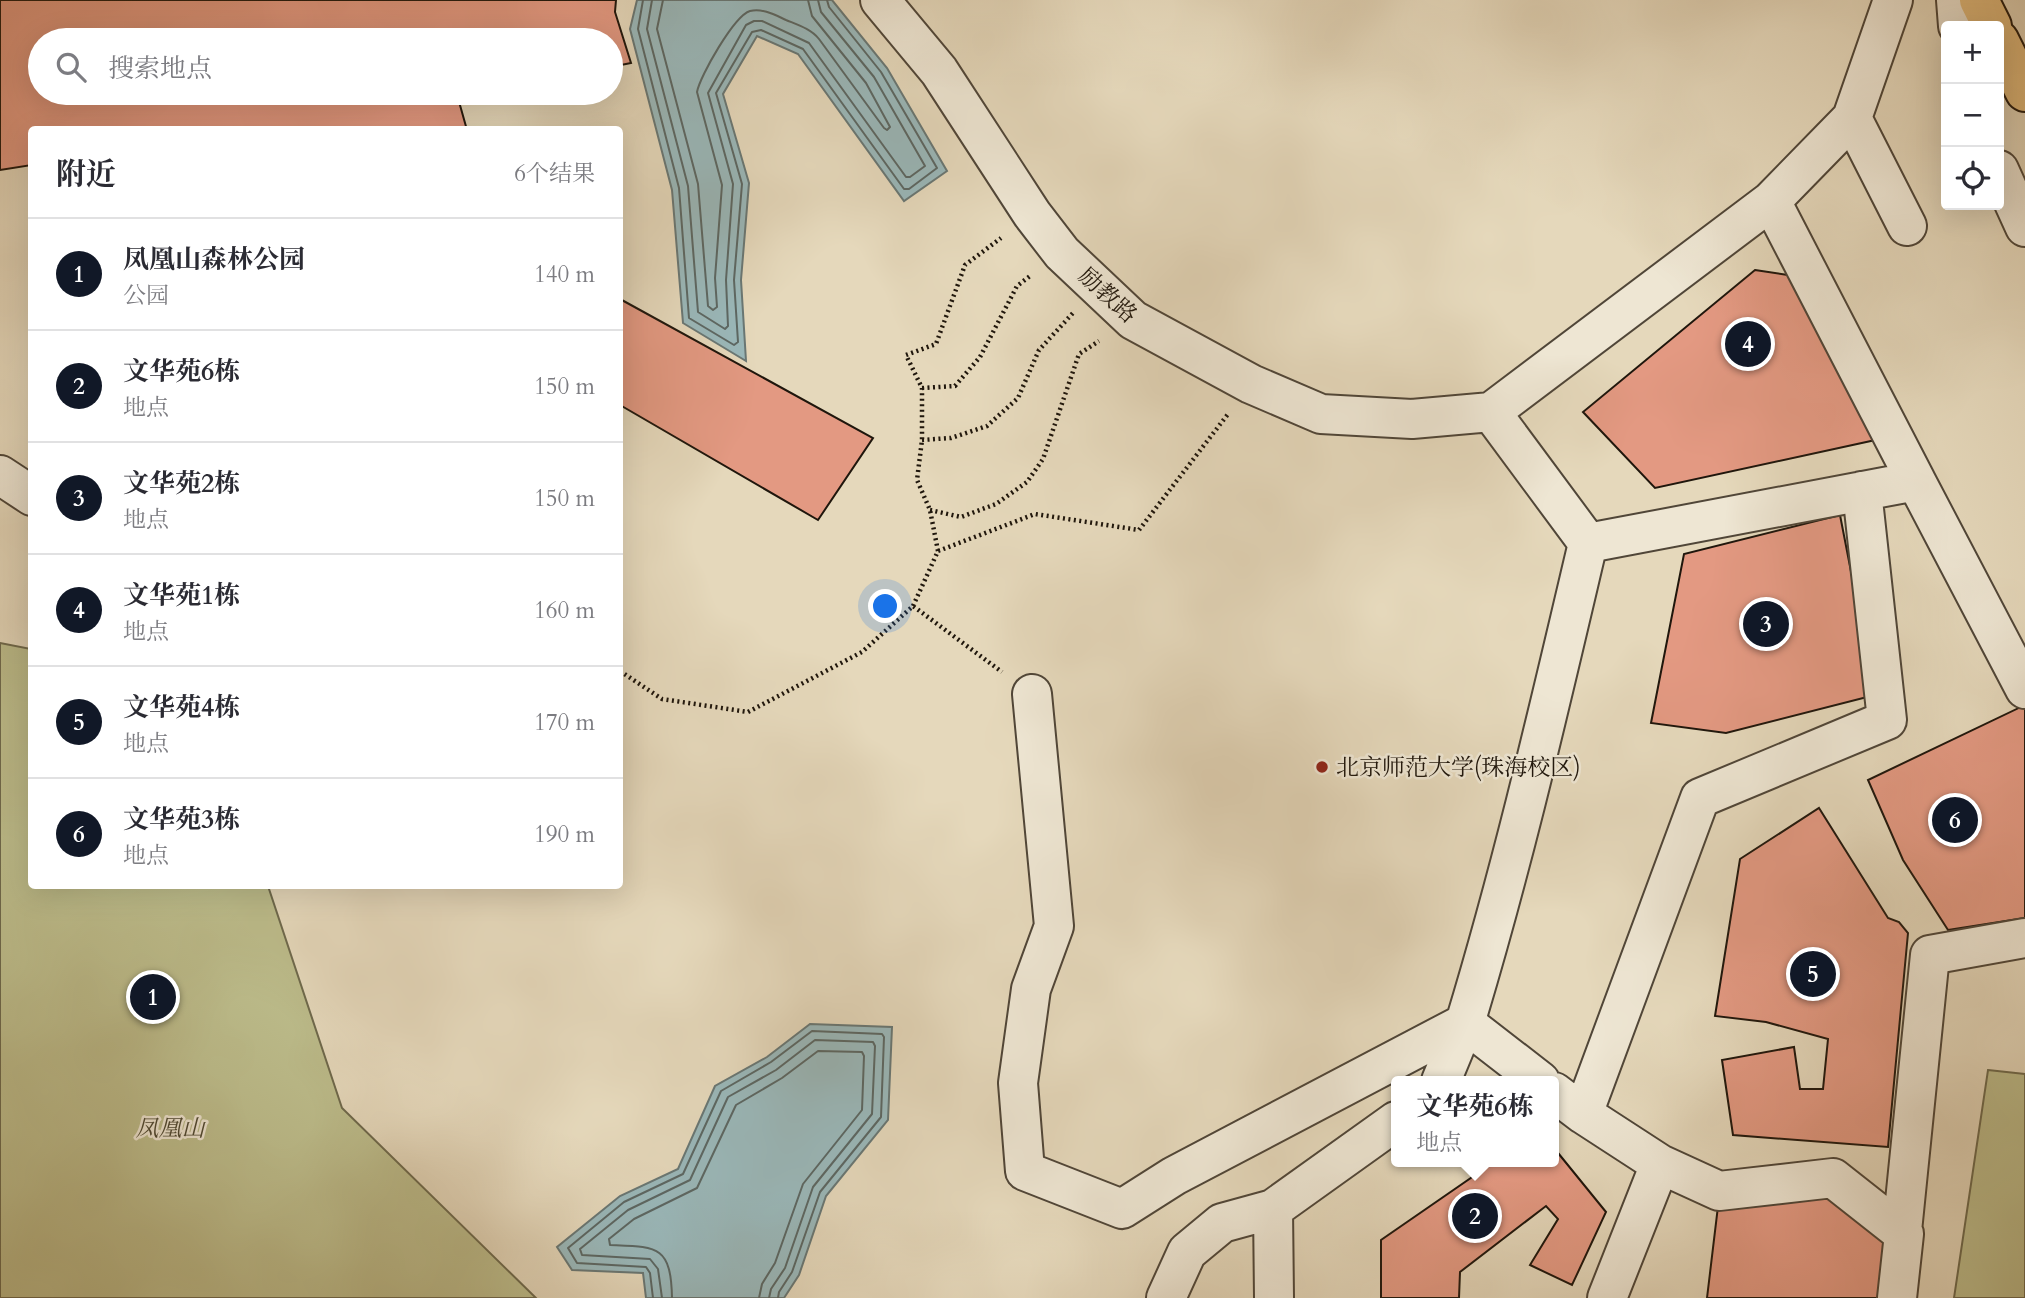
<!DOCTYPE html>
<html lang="zh">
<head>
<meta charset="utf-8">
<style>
  :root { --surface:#fff; --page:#f2f2f3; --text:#2b2b33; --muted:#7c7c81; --line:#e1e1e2; --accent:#111827 }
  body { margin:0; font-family:Cardo,"Noto Serif SC",serif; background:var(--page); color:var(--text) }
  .controls { position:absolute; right:21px; top:21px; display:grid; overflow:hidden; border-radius:7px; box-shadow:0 7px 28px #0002 }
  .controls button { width:63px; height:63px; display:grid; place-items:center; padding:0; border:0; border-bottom:2px solid var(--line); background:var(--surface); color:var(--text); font:35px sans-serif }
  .you { position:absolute; left:886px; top:607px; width:24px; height:24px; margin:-18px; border:5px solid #fff; border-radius:50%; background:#1a73e8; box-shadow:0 0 0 10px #1a73e833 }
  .badge { display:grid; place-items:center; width:46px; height:46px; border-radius:50%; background:var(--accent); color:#fff; font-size:23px; font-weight:700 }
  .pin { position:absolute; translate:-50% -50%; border:4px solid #fff; box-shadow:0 2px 7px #0006 }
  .popup { position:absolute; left:1391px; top:1076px; width:168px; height:91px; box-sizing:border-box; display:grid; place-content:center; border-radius:7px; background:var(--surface); filter:drop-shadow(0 2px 5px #0005); font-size:23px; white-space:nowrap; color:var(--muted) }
  .popup b { font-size:26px; color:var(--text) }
  .popup::after { content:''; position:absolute; left:50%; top:100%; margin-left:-14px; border:14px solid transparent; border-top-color:var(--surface) }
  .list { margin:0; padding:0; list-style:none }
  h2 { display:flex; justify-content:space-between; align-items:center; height:91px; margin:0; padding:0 28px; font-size:30px }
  h2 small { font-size:23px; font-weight:400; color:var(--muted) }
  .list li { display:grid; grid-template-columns:46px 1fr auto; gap:21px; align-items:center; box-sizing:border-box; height:112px; padding:0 28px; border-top:2px solid var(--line) }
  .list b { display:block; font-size:26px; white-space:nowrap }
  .list p { margin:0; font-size:23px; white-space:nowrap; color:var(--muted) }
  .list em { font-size:23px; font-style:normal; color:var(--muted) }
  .icon { flex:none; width:38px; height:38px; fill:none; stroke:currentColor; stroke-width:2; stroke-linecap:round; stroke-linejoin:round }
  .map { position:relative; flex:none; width:2025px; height:1298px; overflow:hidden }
  .search { position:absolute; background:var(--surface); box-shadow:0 7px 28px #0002; left:28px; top:28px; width:595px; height:77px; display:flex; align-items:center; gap:18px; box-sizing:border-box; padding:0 24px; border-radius:38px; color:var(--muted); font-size:26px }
  .panel { position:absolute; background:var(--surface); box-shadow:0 7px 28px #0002; left:28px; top:126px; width:595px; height:763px; border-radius:7px }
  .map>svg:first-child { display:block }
  .green { fill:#bcbc8b; stroke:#6e694c; stroke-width:2 }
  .water { fill:#9ab8ba; stroke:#697774; stroke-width:2 }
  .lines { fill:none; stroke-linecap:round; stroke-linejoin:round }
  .shore { stroke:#5c6763; stroke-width:2 }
  .building { fill:#e39982; stroke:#1f160c; stroke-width:2 }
  .minor-casing { stroke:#504638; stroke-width:42 }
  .highway-casing { stroke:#1f160c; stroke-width:42 }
  .path { stroke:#1f160c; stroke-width:4.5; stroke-dasharray:2 3.5; stroke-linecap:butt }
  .minor { stroke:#eee6d3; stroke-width:38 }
  .highway { stroke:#e2bc7e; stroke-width:38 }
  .poi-dot { fill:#8f2418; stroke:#eee6d3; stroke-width:2.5 }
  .labels { text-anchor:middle; stroke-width:5; stroke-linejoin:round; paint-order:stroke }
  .street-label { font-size:23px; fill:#1f160c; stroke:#eee6d3 }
  .poi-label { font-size:23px; fill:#1f160c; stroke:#eee6d3; text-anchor:start }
  .park-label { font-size:23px; font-style:italic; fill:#4e4832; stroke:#eee6d3 }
</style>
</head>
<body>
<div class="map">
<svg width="2025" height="1298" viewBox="0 0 2025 1298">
  <rect width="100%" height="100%" fill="#e5d8bb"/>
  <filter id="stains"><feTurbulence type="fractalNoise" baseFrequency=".00286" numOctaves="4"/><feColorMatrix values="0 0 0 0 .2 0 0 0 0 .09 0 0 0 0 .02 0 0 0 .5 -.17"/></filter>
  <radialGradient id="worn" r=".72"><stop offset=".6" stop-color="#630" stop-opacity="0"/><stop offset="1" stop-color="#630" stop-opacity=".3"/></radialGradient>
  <path class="green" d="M0,643L31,649L32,886H268L342,1108L536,1298H0Z
    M1988,1070L2025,1074V1298H1954Z"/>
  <path class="water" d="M637,0H832L887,68L947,171L904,201L798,54L757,36L723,94L749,183L741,280L746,361L683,323L672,190L630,29Z
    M810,1024L892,1027L888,1120L826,1196L799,1275L784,1298H646L643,1273L572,1270L557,1247L620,1196L678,1169L715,1086L767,1057Z"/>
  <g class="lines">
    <path class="shore" d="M643,0L638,29L679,188L689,318L734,345L738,342L734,280L742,184L716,93L752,32L761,30L803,49L904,189H909L937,168L881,72L829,7L827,0
      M652,0L647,29L688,186L698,312L725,329L728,326L726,280L733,184L708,93L746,25L754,21H762L809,43L906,177H910L925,166L874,77L821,12L818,0
      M663,0L657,29L698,184L708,306L713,310L717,307L715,278L722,185L697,92C700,76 734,16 750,11C763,8 775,15 786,20C798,25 811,29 819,39L884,128L887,130L890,127L866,83L812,16L808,0
      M653,1298L650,1273L646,1267L577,1263L568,1248L624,1202L683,1174L721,1091L771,1062L812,1031L882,1034L884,1037L881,1117L820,1192L792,1272L779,1292L778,1298
      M662,1298L658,1269L650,1259L582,1255L580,1249L628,1210L690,1180L728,1097L776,1070L815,1040L873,1042L875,1046L872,1114L813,1187L785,1268L771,1289L769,1298
      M672,1298C671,1245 657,1247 610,1245L609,1239L634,1219L697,1188L736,1105L782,1078L818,1051L862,1052L864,1056L862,1110L803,1184L775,1263L762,1284L759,1298"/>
  </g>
  <path class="building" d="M0,0H616L615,12L631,63L611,67V40H40V93H484L458,98L467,130H32V165L0,170Z
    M1755,270L1794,276L1880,439L1655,488L1583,412Z
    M620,299L873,438L818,520L620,405Z
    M1840,515L1875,695L1726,733L1651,723L1684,554Z
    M2025,705V918L1948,930L1903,860L1868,780Z
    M1819,808L1888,918L1899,922L1908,933L1888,1147L1733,1135L1722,1060L1794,1047L1800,1089H1823L1828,1039L1766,1022L1715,1016L1740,859Z
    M1554,1148L1606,1212L1572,1285L1530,1265L1558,1219L1546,1206L1460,1272L1459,1298H1381V1240L1494,1162H1554Z
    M1807,1187L1840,1204L1889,1242L1882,1298H1707L1719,1198Z"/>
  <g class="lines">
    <defs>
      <path id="minor" d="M880,0L939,71L1032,214L1062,253L1133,320L1251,384L1321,414L1412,419L1491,412
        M1956,0L1958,26
        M1852,118L1907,226
        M1999,170L2025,227
        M0,475L32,496
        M1916,481L2025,689
        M1588,543L1916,481L1771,201
        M1032,694L1054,926L1031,989L1018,1083L1025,1171L1122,1209L1174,1176L1465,1023C1513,865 1550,704 1588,543L1491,412L1771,201L1852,118L1893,0
        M1441,1081L1465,1023L1540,1081
        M1554,1092L1583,1114L1660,1164L1607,1298
        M1583,1114L1700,798L1887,720L1862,491
        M1660,1164L1719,1191L1833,1178L1904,1234L1897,1298
        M1902,1231L1930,955L2025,938
        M1166,1298L1187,1252L1222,1223L1273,1209
        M1274,1298L1273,1209L1396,1121"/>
      <path id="highway" d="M1979,0L1992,26
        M1999,40L2025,92"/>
    </defs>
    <use href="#minor" class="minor-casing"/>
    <use href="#highway" class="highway-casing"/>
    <path class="path" d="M922,388L955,386L980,357L1017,286L1030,276
      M922,440L951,438L987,426L1018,398L1039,350L1073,313
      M930,510L961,517L996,504L1027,482L1043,459L1079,354L1099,341
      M938,551L930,510L917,480L922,440V388L906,355L936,344L965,265L1001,238
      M913,606L938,551L1035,514L1139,530L1228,414
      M620,671L662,699L748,712L862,652L913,606L1002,672"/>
    <use href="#minor" class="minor"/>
    <use href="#highway" class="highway"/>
  </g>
  <circle class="poi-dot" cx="1322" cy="767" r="7"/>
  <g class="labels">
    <g class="street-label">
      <text transform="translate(1108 295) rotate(42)" y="8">励教路</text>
    </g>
    <g class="poi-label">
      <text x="1336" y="775">北京师范大学(珠海校区)</text>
    </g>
    <g class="park-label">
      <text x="170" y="1136">凤凰山</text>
    </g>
  </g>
  <rect width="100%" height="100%" filter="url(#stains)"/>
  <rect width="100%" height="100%" fill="url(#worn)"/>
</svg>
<div class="controls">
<button>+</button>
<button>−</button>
<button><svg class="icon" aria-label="locate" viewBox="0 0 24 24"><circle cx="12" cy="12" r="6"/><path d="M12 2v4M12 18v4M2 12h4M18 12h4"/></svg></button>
</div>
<div class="you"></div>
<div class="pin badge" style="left:153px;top:997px">1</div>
<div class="pin badge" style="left:1475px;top:1216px">2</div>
<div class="popup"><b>文华苑6栋</b>地点</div>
<div class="pin badge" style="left:1766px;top:624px">3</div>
<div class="pin badge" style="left:1748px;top:344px">4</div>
<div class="pin badge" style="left:1813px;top:974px">5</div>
<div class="pin badge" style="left:1955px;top:820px">6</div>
<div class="search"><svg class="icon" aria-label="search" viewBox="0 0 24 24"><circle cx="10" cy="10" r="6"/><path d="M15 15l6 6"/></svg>搜索地点</div>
<section class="panel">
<h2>附近<small>6个结果</small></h2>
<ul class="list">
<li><span class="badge">1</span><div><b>凤凰山森林公园</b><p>公园</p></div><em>140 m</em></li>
<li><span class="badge">2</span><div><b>文华苑6栋</b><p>地点</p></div><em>150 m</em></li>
<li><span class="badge">3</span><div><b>文华苑2栋</b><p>地点</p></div><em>150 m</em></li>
<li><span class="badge">4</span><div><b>文华苑1栋</b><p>地点</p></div><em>160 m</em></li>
<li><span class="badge">5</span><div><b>文华苑4栋</b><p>地点</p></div><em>170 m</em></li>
<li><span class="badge">6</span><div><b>文华苑3栋</b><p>地点</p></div><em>190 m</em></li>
</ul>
</section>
</div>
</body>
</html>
